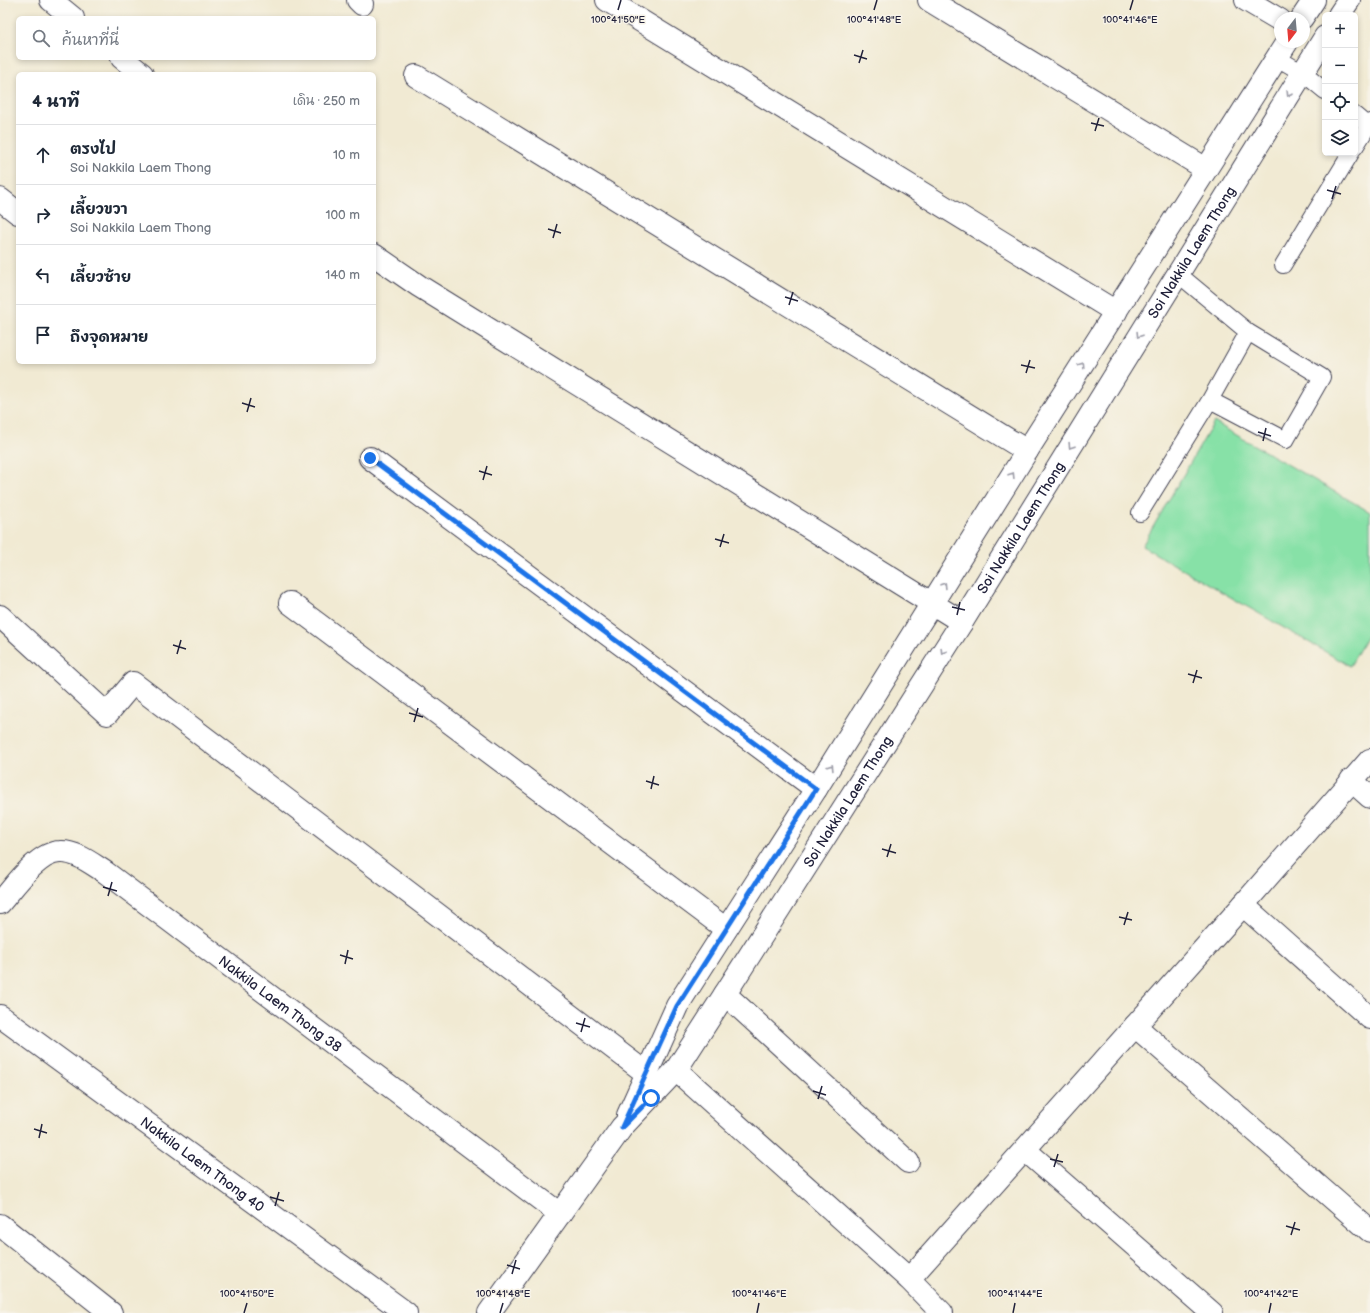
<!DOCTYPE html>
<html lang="th">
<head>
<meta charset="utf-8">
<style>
  :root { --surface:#fff; --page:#f6f6f7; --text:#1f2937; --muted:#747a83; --line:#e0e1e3 }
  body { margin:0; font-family:"Balsamiq Sans","Playpen Sans Thai",sans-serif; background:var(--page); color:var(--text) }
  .controls { position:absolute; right:12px; top:12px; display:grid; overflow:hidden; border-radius:6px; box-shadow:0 2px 6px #0003 }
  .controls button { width:36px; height:36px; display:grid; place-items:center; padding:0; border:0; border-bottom:1px solid var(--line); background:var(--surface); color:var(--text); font:20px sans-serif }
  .compass { position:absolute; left:1274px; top:12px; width:36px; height:36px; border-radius:50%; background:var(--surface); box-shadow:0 2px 6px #0003; rotate:196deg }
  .stop { position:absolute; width:12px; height:12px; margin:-9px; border:3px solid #1a73e8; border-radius:50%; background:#fff }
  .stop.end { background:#1a73e8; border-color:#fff; box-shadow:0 1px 4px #0008 }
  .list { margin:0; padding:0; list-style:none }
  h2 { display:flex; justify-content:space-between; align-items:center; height:52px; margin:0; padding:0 16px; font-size:17px }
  h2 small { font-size:13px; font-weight:400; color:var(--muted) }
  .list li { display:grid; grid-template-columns:26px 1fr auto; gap:12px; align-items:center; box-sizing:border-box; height:60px; padding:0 16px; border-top:1px solid var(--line) }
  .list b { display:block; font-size:15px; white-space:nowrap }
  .list p { margin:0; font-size:13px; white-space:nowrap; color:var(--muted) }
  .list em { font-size:13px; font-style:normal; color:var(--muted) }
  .icon { flex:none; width:22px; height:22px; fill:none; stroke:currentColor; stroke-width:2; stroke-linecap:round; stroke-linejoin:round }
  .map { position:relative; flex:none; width:1370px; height:1313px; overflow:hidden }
  .search { position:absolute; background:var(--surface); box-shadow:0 2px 6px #0003; left:16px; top:16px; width:360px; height:44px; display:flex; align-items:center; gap:10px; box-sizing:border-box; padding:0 14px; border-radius:6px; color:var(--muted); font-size:15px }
  .panel { position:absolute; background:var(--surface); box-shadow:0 2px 6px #0003; left:16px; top:72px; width:360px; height:292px; border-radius:6px }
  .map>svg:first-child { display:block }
  .green { fill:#87e1a7; stroke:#548271 }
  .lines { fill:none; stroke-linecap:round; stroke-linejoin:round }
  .service-casing { stroke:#414052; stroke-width:18 }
  .minor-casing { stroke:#414052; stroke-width:24 }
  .tertiary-casing { stroke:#414052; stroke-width:24 }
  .service { stroke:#fff; stroke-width:16 }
  .minor { stroke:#fff; stroke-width:22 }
  .tertiary { stroke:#fff; stroke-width:22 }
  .oneway { stroke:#9c9ca7 }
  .route { stroke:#1a73e8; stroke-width:5 }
  .ticks { fill:none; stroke:#22223b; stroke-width:1.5 }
  .labels { text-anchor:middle; stroke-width:3; stroke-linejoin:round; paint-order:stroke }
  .street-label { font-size:14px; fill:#22223b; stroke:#f7f3e8 }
  .ticks-label { font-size:10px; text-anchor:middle; fill:#22223b; stroke:#f7f3e8; stroke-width:3; stroke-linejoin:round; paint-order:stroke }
</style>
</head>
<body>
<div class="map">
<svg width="1370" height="1313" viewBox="0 0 1370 1313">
  <rect width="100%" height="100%" fill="#f7f3e8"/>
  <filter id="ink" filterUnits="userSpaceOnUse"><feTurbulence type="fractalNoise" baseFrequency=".025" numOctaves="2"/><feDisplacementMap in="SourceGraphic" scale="8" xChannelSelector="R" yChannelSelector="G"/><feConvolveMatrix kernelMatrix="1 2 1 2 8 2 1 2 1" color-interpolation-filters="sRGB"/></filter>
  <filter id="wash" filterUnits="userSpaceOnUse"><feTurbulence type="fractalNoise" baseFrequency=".012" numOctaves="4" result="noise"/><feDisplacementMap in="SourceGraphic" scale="16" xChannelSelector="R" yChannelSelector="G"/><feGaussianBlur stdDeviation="0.9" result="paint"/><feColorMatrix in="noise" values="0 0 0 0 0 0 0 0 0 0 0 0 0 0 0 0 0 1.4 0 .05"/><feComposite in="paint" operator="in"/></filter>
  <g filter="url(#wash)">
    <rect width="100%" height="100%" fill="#f1ead3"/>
    <path class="green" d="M1214,422L1370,512V631L1350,666L1142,546Z"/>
  </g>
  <g filter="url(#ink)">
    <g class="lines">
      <defs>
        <path id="service" d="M1277,58L1303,73L1325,91
          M1355,115L1368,126L1370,122
          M1355,147L1368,126
          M1283,265L1351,153
          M1177,273L1248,332L1322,377L1286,440L1210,400L1248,332
          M1140,513L1210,400"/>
        <g id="minor">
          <path d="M51,0L73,18"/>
          <path d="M358,0L362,4"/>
          <path d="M607,0L1116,312"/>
          <path d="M929,0L1206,169"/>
          <path d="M1246,0L1280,20"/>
          <path d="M122,58L142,74"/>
          <path d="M416,76L1027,451"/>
          <path d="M0,199L18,213"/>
          <path d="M374,255L419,286L962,622"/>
          <path d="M370,458L816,789"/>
          <path d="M290,603L726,929"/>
          <path d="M0,616L107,714L133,683L646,1073"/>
          <path d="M1351,780L1370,797"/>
          <path id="s1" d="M0,903C14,887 38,852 60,852C76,851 92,864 105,872L560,1214"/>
          <path d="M1243,905L1370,1018"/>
          <path d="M725,994L908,1162"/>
          <path id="s2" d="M0,1016L406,1313"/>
          <path d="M1135,1026L1370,1231"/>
          <path d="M676,1070L909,1279L942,1313"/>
          <path d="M1025,1150L1212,1313"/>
          <path d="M0,1225L111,1313"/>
          <path d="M909,1279L1243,905L1370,760"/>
        </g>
        <g id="tertiary">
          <path d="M1339,15L1349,0"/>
          <path d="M1302,18L1314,0"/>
          <path d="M628,1115L677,1006L816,789L1027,451L1287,42"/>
          <path id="s3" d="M489,1313L622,1127L676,1070L725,994L962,622L1325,37"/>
        </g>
      </defs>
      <use href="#service" class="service-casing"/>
      <use href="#minor" class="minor-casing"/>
      <use href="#tertiary" class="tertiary-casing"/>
      <use href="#service" class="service"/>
      <use href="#minor" class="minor"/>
      <use href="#tertiary" class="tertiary"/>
    </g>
    <defs><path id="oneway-chevron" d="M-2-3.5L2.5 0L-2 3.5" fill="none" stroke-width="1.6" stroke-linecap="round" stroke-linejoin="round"/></defs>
    <g class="oneway">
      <use href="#oneway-chevron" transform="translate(1289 94) rotate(122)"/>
      <use href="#oneway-chevron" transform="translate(1139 335) rotate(122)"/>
      <use href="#oneway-chevron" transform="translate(1082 365) rotate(-57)"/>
      <use href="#oneway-chevron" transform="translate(1071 446) rotate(122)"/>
      <use href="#oneway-chevron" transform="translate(1012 475) rotate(-58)"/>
      <use href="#oneway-chevron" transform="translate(944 585) rotate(-58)"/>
      <use href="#oneway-chevron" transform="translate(943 651) rotate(122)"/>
      <use href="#oneway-chevron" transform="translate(831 767) rotate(-58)"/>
    </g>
  </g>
  <g class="lines" filter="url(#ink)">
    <path class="route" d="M370,458L816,789L677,1006L622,1127L651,1098"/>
  </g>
  <path class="ticks" d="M618,10L621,0M874,10L877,0M1130,10L1133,0M854,55L867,59M859,63L863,50M1091,123L1104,126M1095,131L1099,118M1327,190L1341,194M1332,199L1336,186M548,229L561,233M553,238L557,224M785,297L798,301M789,305L793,292M1021,365L1035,368M1026,373L1030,360M242,403L255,407M247,412L251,398M1258,432L1271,436M1263,441L1266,428M479,471L492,475M483,480L487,466M715,539L729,543M720,547L724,534M952,607L965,610M957,615L960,602M173,645L186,649M177,654L181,640M1188,674L1202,678M1193,683L1197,670M409,713L423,717M414,722L418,708M646,781L659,785M651,789L654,776M882,849L896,853M887,857L891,844M103,887L117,891M108,896L112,882M1119,917L1132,920M1124,925L1128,912M340,955L353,959M345,964L348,950M576,1023L590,1027M581,1032L585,1018M813,1091L826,1095M818,1099L822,1086M34,1129L47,1133M39,1138L42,1124M1050,1159L1063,1162M1054,1167L1058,1154M270,1197L284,1201M275,1206L279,1192M1286,1226L1300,1230M1291,1235L1295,1222M507,1265L520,1269M512,1274L516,1260M244,1313L247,1303M500,1313L503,1303M757,1313L759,1303M1013,1313L1015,1303M1269,1313L1271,1303"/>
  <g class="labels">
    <g class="street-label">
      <text dy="5" stroke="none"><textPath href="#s3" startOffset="1274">Soi Nakkila Laem Thong</textPath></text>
      <text dy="5" stroke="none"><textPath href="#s3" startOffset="950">Soi Nakkila Laem Thong</textPath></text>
      <text dy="5" stroke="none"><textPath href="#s3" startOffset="626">Soi Nakkila Laem Thong</textPath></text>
      <text dy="5" stroke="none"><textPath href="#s1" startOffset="350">Nakkila Laem Thong 38</textPath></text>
      <text dy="5" stroke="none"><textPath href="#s2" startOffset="251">Nakkila Laem Thong 40</textPath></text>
    </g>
  </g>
  <g class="ticks-label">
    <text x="618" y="23">100°41'50"E</text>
    <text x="874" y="23">100°41'48"E</text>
    <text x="1130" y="23">100°41'46"E</text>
    <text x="247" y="1297">100°41'50"E</text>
    <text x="503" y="1297">100°41'48"E</text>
    <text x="759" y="1297">100°41'46"E</text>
    <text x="1015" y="1297">100°41'44"E</text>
    <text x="1271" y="1297">100°41'42"E</text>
  </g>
</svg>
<div class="controls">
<button>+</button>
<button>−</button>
<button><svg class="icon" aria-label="locate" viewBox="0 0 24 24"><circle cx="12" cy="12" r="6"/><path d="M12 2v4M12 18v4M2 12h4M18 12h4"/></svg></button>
<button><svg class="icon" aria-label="layers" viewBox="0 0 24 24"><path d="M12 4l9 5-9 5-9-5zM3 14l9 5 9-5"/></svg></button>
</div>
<svg class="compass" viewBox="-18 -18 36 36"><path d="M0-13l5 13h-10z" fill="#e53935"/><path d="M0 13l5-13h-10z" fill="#747a83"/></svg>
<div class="stop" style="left:651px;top:1098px"></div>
<div class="stop end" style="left:370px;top:458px"></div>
<div class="search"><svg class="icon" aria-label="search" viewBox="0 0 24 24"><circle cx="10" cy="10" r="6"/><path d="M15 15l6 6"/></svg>ค้นหาที่นี่</div>
<section class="panel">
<h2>4 นาที<small>เดิน · 250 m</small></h2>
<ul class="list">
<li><svg class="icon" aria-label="ahead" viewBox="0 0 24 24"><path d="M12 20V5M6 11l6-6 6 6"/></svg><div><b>ตรงไป</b><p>Soi Nakkila Laem Thong</p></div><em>10 m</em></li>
<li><svg class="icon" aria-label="right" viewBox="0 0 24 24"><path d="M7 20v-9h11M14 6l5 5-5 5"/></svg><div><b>เลี้ยวขวา</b><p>Soi Nakkila Laem Thong</p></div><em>100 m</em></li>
<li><svg class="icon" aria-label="left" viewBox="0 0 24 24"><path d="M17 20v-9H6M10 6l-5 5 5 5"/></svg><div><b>เลี้ยวซ้าย</b></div><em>140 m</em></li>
<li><svg class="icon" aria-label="arrive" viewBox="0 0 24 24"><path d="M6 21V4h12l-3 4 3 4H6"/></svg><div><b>ถึงจุดหมาย</b></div></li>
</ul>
</section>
</div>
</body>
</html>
